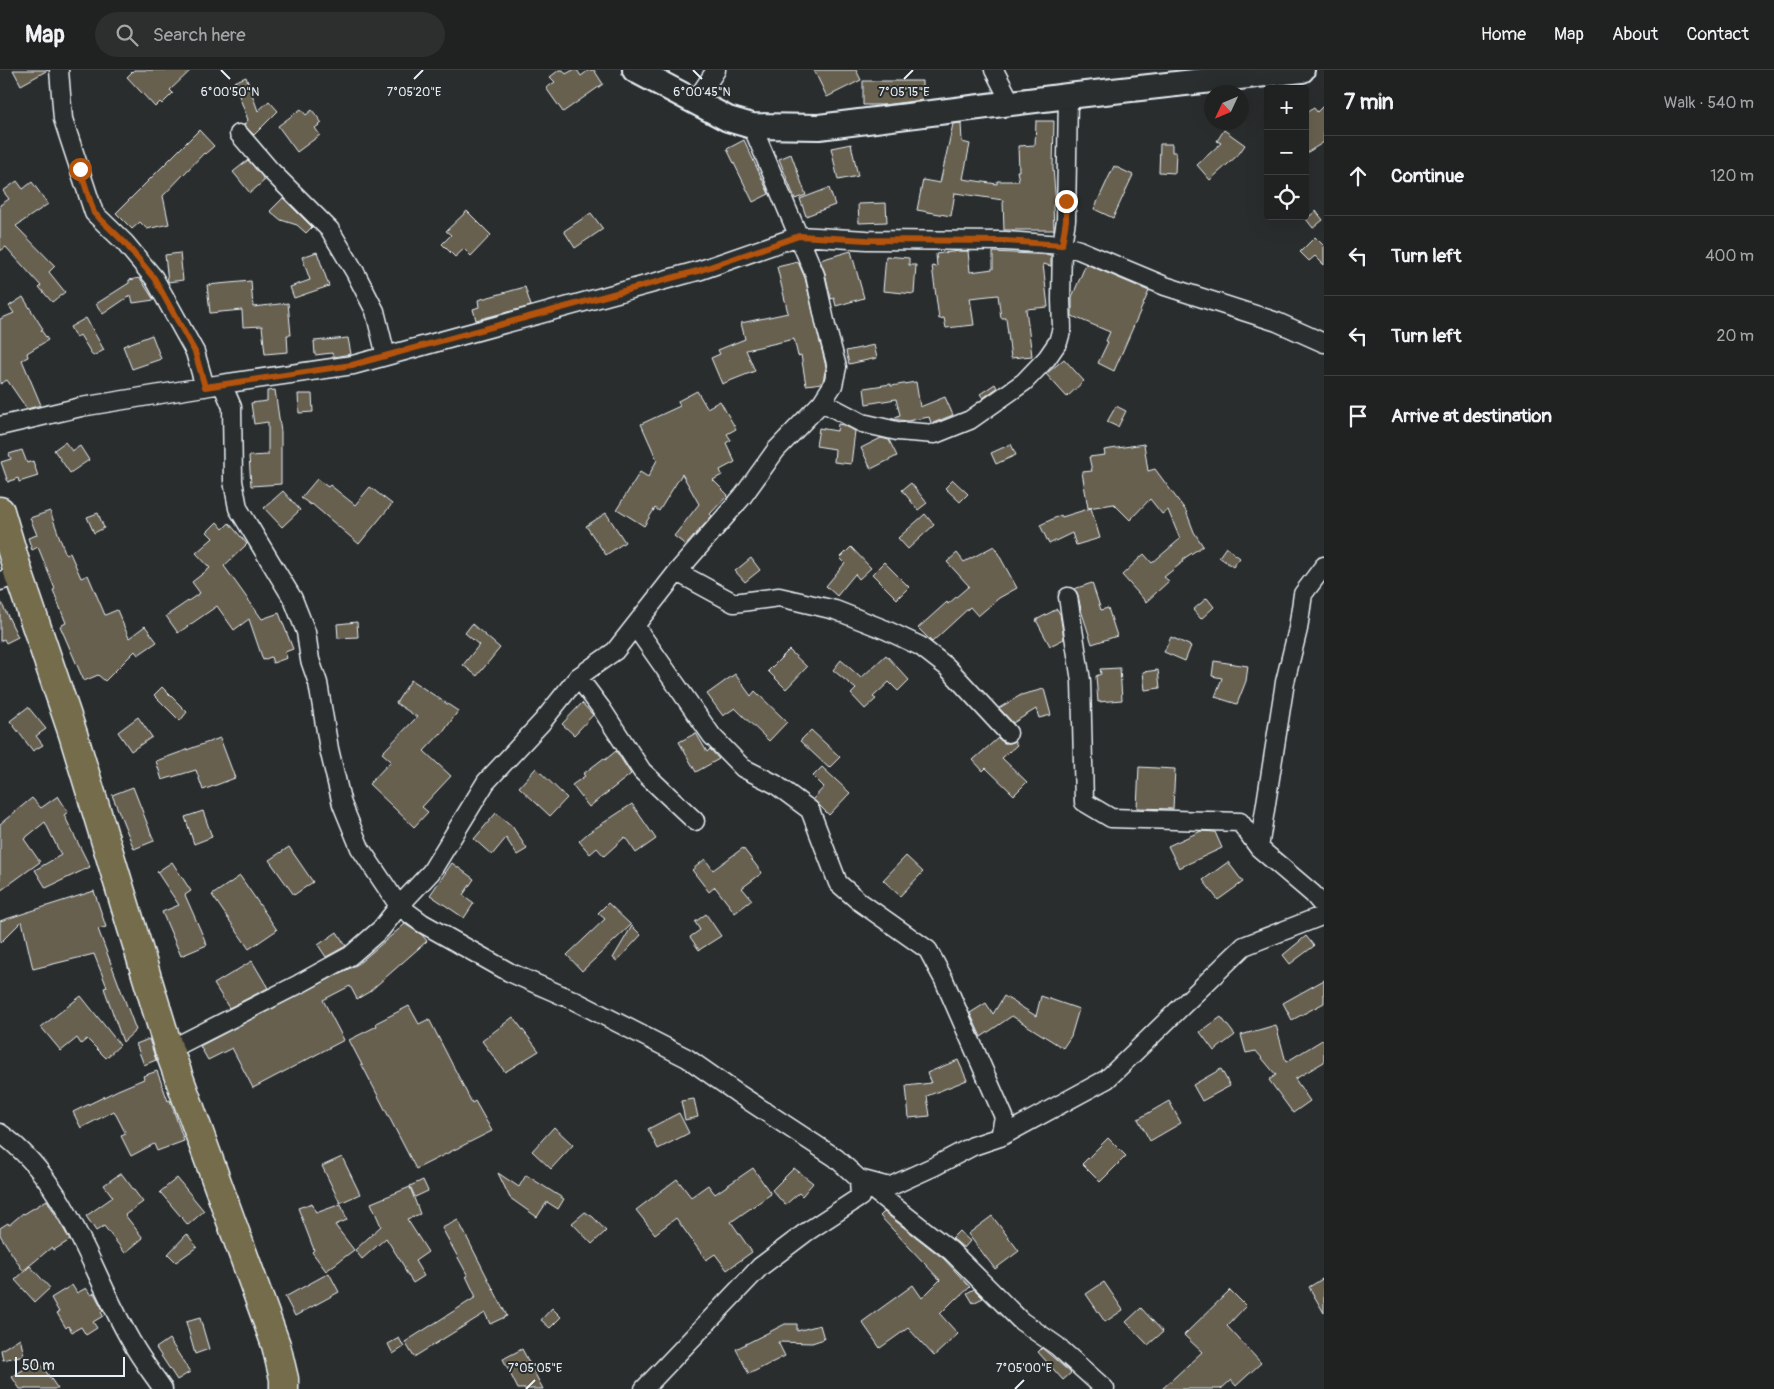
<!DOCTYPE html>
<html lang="en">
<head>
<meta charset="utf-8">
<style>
  :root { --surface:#202222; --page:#2d2f2f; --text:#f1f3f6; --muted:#a2a4a5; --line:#3d3f40 }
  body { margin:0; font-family:Pangolin,sans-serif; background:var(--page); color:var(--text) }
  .controls { position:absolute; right:15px; top:15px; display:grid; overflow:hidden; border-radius:5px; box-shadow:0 5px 20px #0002 }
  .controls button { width:45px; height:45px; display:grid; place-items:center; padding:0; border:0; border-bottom:1px solid var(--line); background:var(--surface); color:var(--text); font:25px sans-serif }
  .compass { position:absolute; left:1204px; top:15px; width:45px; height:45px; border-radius:50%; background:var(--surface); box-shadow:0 5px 20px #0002; rotate:226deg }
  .scale { position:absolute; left:15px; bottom:12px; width:110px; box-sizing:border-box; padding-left:5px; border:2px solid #e8f1f8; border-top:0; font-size:14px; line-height:18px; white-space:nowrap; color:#e8f1f8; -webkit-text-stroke:4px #2a2d2e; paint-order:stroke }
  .stop { position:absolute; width:15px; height:15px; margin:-11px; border:4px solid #b45309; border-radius:50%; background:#fff }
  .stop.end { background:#b45309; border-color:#fff; box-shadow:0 1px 5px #0008 }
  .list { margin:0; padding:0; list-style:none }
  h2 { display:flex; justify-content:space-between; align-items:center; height:65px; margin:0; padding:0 20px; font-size:21px }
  h2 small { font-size:16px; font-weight:400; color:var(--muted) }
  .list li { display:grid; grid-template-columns:32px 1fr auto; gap:15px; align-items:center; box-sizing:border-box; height:80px; padding:0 20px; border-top:1px solid var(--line) }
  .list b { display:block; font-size:19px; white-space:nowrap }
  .list em { font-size:16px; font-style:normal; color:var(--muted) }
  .icon { flex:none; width:28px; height:28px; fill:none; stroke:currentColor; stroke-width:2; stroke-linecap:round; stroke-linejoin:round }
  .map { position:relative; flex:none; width:1324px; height:1319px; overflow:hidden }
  header { display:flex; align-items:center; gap:30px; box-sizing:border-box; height:70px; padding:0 25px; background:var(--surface); border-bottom:1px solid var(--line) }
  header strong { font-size:24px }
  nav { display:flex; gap:28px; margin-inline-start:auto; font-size:18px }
  .search { width:350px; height:45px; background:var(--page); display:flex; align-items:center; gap:12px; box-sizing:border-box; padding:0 18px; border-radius:28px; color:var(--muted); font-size:19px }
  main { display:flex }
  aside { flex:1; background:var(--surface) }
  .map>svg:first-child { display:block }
  .building { fill:#676050; stroke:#e8f1f8 }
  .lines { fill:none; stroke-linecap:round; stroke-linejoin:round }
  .street-casing { stroke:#e8f1f8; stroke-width:21 }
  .secondary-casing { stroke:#e8f1f8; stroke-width:28 }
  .primary-casing { stroke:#e8f1f8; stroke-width:31 }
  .street { stroke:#2a2d2e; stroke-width:18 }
  .secondary { stroke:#2a2d2e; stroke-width:24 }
  .primary { stroke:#746c4b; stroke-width:28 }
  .route { stroke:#b45309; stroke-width:6 }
  .ticks { fill:none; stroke:#e8f1f8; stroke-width:2 }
  .ticks-label { font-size:12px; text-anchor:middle; fill:#e8f1f8; stroke:#2a2d2e; stroke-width:4; stroke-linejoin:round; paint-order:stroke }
</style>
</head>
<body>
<header>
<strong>Map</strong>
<div class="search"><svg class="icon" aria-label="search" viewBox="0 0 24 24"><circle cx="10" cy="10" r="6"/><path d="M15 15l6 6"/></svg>Search here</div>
<nav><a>Home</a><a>Map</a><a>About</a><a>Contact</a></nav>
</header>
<main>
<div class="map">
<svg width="1324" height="1319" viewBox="0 0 1324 1319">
  <rect width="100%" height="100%" fill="#2a2d2e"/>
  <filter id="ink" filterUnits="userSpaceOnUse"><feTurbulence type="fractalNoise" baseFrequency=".02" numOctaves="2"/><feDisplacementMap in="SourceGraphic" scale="10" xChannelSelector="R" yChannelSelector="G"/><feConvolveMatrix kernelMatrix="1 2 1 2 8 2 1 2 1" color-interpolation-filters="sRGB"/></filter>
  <g filter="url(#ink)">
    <path class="building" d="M13,0H48L21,15Z
      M134,0H191L170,20L173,23L162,34L160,32L155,37L127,7Z
      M559,0H563L566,4L573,0H577L581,6L589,0H594L603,14L563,42L546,18L555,12L550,7Z
      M814,0H856L861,10L827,27Z
      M246,7L258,41L269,31L278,41L254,65L244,55L248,50L234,12Z
      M863,11H922V30L883,35H863Z
      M1324,35V72L1305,84V43L1314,38L1317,42Z
      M301,39L306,45L312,40L322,53L315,58L320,65L297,82L278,56Z
      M1036,51H1054L1053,98L1056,135H1053L1054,160H1004L1003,130L955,123L951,146L917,140L923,110L940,113L953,54L961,53L962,72L970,74L963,109L997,114V111H1019L1017,101H1019L1018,76L1035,75Z
      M199,60L214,76L205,84L204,83L163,126L169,154L147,159L140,152L132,159L116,143Z
      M1224,60L1245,75L1238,85L1210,110L1197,95L1221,73L1217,71Z
      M744,70L769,124L753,132L727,79Z
      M851,74L858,106L838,110L831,78Z
      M1160,74H1172V82H1176L1175,103L1159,102Z
      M791,84L806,125L795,129L779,89Z
      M248,90L265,110L250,123L233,102Z
      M1114,96L1133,105L1113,148L1094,139Z
      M17,111L23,119L32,112L48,134L16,156L55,196L49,202L65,222L52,232L39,217L41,216L6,177L0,181V135L9,129L3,121Z
      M829,118L835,135L806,146L800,129Z
      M283,128L312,157L306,163L297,155L281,150L270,141Z
      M886,133L887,152L859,153L858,134Z
      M467,141L491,165L471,186L464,179L455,187L442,174L451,165L446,161Z
      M1316,141L1323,150L1313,158L1306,149Z
      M591,143L603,159L575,178L564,161Z
      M1315,167L1324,176V195L1315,186L1309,191L1300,182Z
      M851,181L864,228L836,236L834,228L831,229L825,203L820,190Z
      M959,181H968L970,202L993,199V182L1051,185V196L1043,194L1048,237L1026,239L1032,286L1011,288L1006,248H1001L998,225L970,228L974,255L946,258L944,248L939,249L932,196L937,197L936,184Z
      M317,182L329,216L294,228L290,217L310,210L302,187Z
      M180,183L183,210L168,212L165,185Z
      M886,186L909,188V195H916L914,224L883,221Z
      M798,192L805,208L826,297L823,311L822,313L806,315L801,285L798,286L794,269L746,280L755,301L722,314L711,288L720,284L718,280L745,269L741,253L788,243L777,197Z
      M1086,194L1149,221L1114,301L1098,293L1108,272L1106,271L1110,262L1072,246V227Z
      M140,208L154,230L133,233L131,225L103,244L96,234L129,213V210Z
      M251,211L253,237L288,233L291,265H287L288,282L265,284L262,256L243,257L242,240L210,243L207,215Z
      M525,217L531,236L476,250L473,239L479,237L478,230Z
      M23,227L43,259L41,260L48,270L27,283L28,287L22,290L41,335L27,339L7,310L0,314V249L14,243L9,236Z
      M86,248L104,280L93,286L80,265L76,268L70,257Z
      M152,265L161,289L132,299L123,276Z
      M348,268L351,284L333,287L332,283L315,285L314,271Z
      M874,275L877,288L849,294L846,281Z
      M1064,289L1084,311L1067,327L1046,304Z
      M916,312L920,337L945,327L953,345L933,353H931L929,347L908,351L899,350L891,349L900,345L896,329L866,334L864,318L891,314V316Z
      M995,314L997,318L983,328L980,324Z
      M275,320L281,362V414L251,416L249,386L268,385V352L254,354L251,333L267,331V321Z
      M697,321L707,338L720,331L736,359L727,364L731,370L726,373L735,392L720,400L722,405L713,410L728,425L710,444L712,446L686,475L674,466L699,434L682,404L659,441L655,438L644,456L617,439L640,402L648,407L657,390L641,354L680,336L678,331Z
      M298,324H312L313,342L299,343Z
      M1116,336L1126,341L1118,357L1107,352Z
      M838,354L843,355L855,361L851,394L834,392L835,379L816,376L819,358L837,361Z
      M881,368L889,370L897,386L871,399L861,378Z
      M65,372L72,381L80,376L89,390L70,403L54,380Z
      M1011,374L1016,385L996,394L991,383Z
      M1144,374L1148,401L1155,399L1186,441L1194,462L1203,476L1183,489L1184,491L1164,507L1169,511L1146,532L1122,505L1144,484L1152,493L1180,469L1168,440L1162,444L1150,429L1130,450L1114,434L1088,438L1082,402L1092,401L1089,387L1105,385L1104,380Z
      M22,380L27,393L33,391L38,406L19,412L18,408L8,412L1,392L11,389L9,384Z
      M317,409L328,417L330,415L355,435L370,417L392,434L359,474L312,434L311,435L301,428Z
      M953,410L968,424L960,432L945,418Z
      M911,413L927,433L918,440L902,420Z
      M283,421L300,440L282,457L264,438Z
      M1091,438L1100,468L1076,475L1072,463L1049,474L1040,455L1061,445L1062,447Z
      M50,441L66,485L70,483L81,508L88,505L105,545L117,540L129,568L145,556L157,572L138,585L135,581L105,611L98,605L84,611L60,556L66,553L53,520L55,519L38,477L32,480L28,468L37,465L30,448Z
      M98,443L104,458L94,463L87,447Z
      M606,443L625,472L606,485L586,456Z
      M925,444L934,455L908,479L898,468Z
      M217,452L223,459L229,453L247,474L224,496L262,549L279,543L293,579L285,582L287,588L273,593L271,587L263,590L249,549L234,560L217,536L178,563L166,546L200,523L192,512L210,498L196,483L213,468L207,462Z
      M994,476L1017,518L999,528L978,546L970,537L932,572L918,558L947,532L948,534L969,516L947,492L957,483L964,492Z
      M851,477L871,498L859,509L855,504L837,526L826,516L845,493L840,488Z
      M1226,477L1240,488L1233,497L1219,487Z
      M751,488L760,500L745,512L735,501Z
      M884,492L909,517L897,529L872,504Z
      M1092,513L1101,540L1108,538L1117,566L1092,574L1081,540L1078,525L1074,519Z
      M1207,528L1214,537L1201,549L1193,540Z
      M0,530L18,567L6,573L4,569L0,571Z
      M1057,539L1060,544L1064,569L1050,576L1036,550Z
      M357,552L358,567L338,568L337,554Z
      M472,554L500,578L477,606L463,595L479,575L465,563Z
      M1171,567L1191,576L1185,591L1164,582Z
      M789,580L807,597L786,619L768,601Z
      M886,585L909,610L898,621L889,612L873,627L876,629L865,639L851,624L856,619L833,600L841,590L861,608Z
      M1214,591L1248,596L1246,611L1237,634L1215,627L1222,608L1212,606Z
      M1120,598L1122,630L1098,632L1096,606L1101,604L1100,599Z
      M1158,600L1160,618L1145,620L1143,602Z
      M735,604L751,626L755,621L787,652L769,671L735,638L723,646L707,624Z
      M411,610L458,641L442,664L441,663L424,681L451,706L422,737L428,742L414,757L369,714L391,691L382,683L417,647L396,633Z
      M162,617L187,642L180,651L154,625Z
      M1044,619L1051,645L1039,648L1036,639L1013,653L999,638L1021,625Z
      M582,633L593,645L574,665L562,654Z
      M28,637L46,659L36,666L43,675L33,681L10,651Z
      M138,647L152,667L131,681L118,662Z
      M811,660L840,687L829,698L800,671Z
      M696,663L707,682L710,679L719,689L696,702L679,672Z
      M220,668L235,708L203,720L196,700L162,710L156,691Z
      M998,668L1004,673H1010L1014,671L1017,675L1002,688L1027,712L1014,725L986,698L983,701L973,690Z
      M616,681L631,704L589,737L572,715L585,706L583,704L604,688L605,690Z
      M822,697L850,723L829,745L813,729L824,717L813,706Z
      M1139,697L1175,699L1173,739L1137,738Z
      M536,698L567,728L550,746L519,717Z
      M133,717L154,771L134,779L112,725Z
      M58,726L68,742L64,745L90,797L46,818L35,800L61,785L45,752L24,769L40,792L0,821V754L32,728L41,738Z
      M632,734L656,769L636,783L625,767L604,786L597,778L590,784L579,771L588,763Z
      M203,741L212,767L194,774L185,747Z
      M496,743L512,756L527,779L517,785L506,768L492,785L474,769Z
      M1201,761L1215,762L1222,778L1179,798L1168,776Z
      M289,777L313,812L294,825L269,790Z
      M743,778L762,803L742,818L752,830L735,843L715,817L709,822L692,800L705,789L713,800Z
      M906,786L923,802L900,826L883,810Z
      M172,792L191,821L185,825L207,875L181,886L162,842L179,835L157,802Z
      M1228,792L1243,812L1218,830L1203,810Z
      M452,793L474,809L463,825L474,833L464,848L430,825Z
      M240,806L277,860L249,879L212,825Z
      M94,821L106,857L98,859L136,960L123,972L104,918L107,917L94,884L33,899L22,851L0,873V851Z
      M608,833L631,855L582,901L567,885L605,849L598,843Z
      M706,844L721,866L699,880L690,867L700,860L695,852Z
      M405,854L422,865L427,871L369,922L357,929L350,916L323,930L344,970L253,1018L232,978L208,990L200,976L358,894Z
      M632,856L641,865L617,891L613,888Z
      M337,862L346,876L326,887L318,875Z
      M1306,866L1314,876L1290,894L1283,885Z
      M252,891L268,918L229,938L214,914Z
      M1324,910V933L1292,950L1283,933Z
      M81,926L120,975L106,988L87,969L81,974L77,968L61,981L41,957Z
      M1004,926L1036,946L1041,926L1079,939L1071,966L1063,978L1012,946L981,967L970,943L986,933L993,944Z
      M409,936L419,954L429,949L472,1033L475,1031L492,1061L416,1099L349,970L377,956L376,953Z
      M513,947L539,981L505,1002L482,971Z
      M1221,947L1235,965L1214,981L1200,962Z
      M1276,955L1286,992L1324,969V992L1295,1009L1310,1031L1293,1043L1269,1010L1276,1005L1256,981L1246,983L1241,965Z
      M149,969L156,990L144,995L136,974Z
      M958,990L967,1010L927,1026L930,1046L909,1048L906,1016L931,1013L927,1003Z
      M1221,999L1230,1016L1202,1031L1193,1015Z
      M157,1001L168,1031L170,1030L184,1071L157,1081L154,1074L131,1086L121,1066L126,1064L114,1041L81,1058L73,1042L118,1020L144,1009L143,1006Z
      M694,1029L698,1047L685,1050L681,1031Z
      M1169,1031L1181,1053L1150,1071L1138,1049Z
      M679,1043L689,1063L658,1079L648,1059Z
      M554,1057L573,1075L551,1099L532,1081Z
      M1108,1068L1126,1086L1100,1112L1082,1094Z
      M342,1087L360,1124L340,1133L322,1096Z
      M753,1098L771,1124L731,1152L752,1182L727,1200L715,1184L706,1190L676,1148L655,1164L636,1140L677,1109L691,1127L708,1115L715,1124Z
      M794,1098L813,1113L802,1126L799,1123L785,1135L772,1120Z
      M121,1103L143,1132L125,1145L143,1168L125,1183L104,1156L96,1161L86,1146L113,1127L104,1115Z
      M498,1103L519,1117L526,1105L564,1129L558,1139L547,1132L537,1147L510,1128Z
      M177,1108L204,1141L188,1155L160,1122Z
      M423,1110L428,1121L415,1127L410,1116Z
      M410,1117L420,1144L407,1149L428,1182L415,1191L424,1206L413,1213L404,1199L405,1198L386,1168L362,1189L355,1180L381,1156L371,1133Z
      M47,1130L70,1170L54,1180L52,1177L23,1201L0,1165V1158L8,1153L9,1155L23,1143L24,1144Z
      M312,1133L316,1143L341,1134L347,1150L335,1155L354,1180L326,1201L312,1182L314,1180L298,1138Z
      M585,1142L593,1147L606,1161L592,1174L572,1153Z
      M884,1142L944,1189L970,1217L957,1229L956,1228L940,1244L958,1264L934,1286L908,1258L880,1278L862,1252L913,1215L922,1228L940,1210L880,1146Z
      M992,1146L1019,1181L995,1199L968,1164Z
      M458,1150L507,1246L490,1254L485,1243L414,1287L405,1272L476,1227L466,1206H468L442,1158Z
      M959,1161L970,1171L964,1178L952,1168Z
      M187,1164L197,1177L176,1192L168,1184Z
      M30,1196L50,1218L35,1232L15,1210Z
      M329,1203L339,1222L295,1246L285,1227Z
      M1324,1208V1243L1309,1217Z
      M1104,1212L1123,1240L1105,1252L1086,1224Z
      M72,1215L77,1223L86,1218L91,1225L94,1223L103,1240L101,1242L103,1246L93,1252L97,1258L86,1265L81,1257L72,1262L68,1256L66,1258L57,1243L59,1242L51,1228Z
      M974,1219L983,1228L973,1233L967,1223Z
      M1230,1220L1246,1236L1227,1256L1261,1293L1236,1316L1231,1310L1221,1319H1162L1202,1282L1184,1265Z
      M552,1238L561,1247L550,1258L541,1250Z
      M1141,1238L1163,1262L1148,1275L1126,1252Z
      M200,1248L209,1279L195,1284L186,1252Z
      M785,1254H797V1261L820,1255L824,1269L812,1273L778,1272L785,1286L749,1304L736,1279Z
      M20,1268L24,1285L3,1290L1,1280Z
      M399,1268L404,1277L393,1284L388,1274Z
      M169,1269L190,1302L177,1310L156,1278Z
      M1042,1278L1071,1303L1063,1310L1038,1282Z
      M522,1279L543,1319H518L503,1289Z
      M38,1290L58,1319H20L12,1307Z"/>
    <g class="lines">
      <defs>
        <path id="street" d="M59,0L63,49L94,143L125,173L154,208L195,282L205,317
          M994,0L1011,33
          M695,32L716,0
          M239,64L270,100L330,160L355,202L375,241L386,286
          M222,314L353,295L701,200L799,166L867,170L1005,171L1062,175L1079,180L1165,216L1277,252L1324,273
          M822,332L862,353L897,361L935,364L970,350L1024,312L1047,288L1058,272L1062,258L1061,230L1062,175L1066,150L1068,26
          M0,356L81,337L222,314L232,337L233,411L238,438L293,529L306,562L310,590L318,613L329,679L342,734L360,778L399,836L422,853L509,902L575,931L687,988L737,1023L836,1088L859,1109L951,1181L1021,1251L1057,1276L1105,1319
          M1324,496L1303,524L1298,559L1285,612L1259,778L1313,824L1324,837
          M677,502L734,533L779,527L835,540L886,560L920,576L947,597L1008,663
          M0,511L19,505
          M1068,527L1081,611L1084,732L1111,748L1240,752L1259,778
          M635,556L712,666L743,698L775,714L810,740L838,813L860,832L928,880L944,910L1004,1047L1000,1067
          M578,607L601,638L642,701L695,751
          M169,980L299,914L350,886L381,859L399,836L431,802L486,712L542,652L578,607L615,581L677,502L743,426L776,380L822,332L833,315L837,297L826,256L815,205L752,56
          M0,1063C69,1112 90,1201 131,1271C140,1288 152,1303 163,1319
          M644,1319L760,1197L805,1163L860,1127L859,1109L889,1117L935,1096L973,1076L1000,1067L1107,1009L1244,876L1324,845"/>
        <path id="secondary" d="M635,0L728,49L752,56L819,57L1068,26L1302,0"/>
        <path id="primary" d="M0,441L19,505L73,664L169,980L276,1275L284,1309V1319"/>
      </defs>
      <use href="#street" class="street-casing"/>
      <use href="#secondary" class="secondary-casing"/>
      <use href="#primary" class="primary-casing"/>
      <use href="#street" class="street"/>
      <use href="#secondary" class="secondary"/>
      <use href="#primary" class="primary"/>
    </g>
  </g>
  <g class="lines" filter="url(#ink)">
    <path class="route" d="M80,99L94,143L125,173L154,208L195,282L205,317L352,295L701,200L799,166L867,170L1005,171L1062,175L1066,150V131"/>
  </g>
  <path class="ticks" d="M221,0L230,9M693,0L702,9M414,9L423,0M904,9L913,0M526,1319L535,1310M1015,1319L1024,1310"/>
  <g class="ticks-label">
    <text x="414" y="26">7°05'20"E</text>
    <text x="904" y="26">7°05'15"E</text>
    <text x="230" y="26">6°00'50"N</text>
    <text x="702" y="26">6°00'45"N</text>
    <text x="535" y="1302">7°05'05"E</text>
    <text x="1024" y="1302">7°05'00"E</text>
  </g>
</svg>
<div class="controls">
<button>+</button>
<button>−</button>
<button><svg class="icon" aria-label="locate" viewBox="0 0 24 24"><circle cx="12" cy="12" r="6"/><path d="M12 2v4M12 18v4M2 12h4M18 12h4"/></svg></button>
</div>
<svg class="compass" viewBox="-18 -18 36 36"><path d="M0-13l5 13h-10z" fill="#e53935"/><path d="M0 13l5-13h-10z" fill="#a2a4a5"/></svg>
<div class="scale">50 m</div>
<div class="stop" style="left:80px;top:99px"></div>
<div class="stop end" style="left:1066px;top:131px"></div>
</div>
<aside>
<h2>7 min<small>Walk · 540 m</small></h2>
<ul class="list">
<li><svg class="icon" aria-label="ahead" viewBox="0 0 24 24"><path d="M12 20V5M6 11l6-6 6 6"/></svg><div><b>Continue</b></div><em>120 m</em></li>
<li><svg class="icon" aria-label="left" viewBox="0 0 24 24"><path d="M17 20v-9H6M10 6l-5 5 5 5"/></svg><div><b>Turn left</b></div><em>400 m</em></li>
<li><svg class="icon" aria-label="left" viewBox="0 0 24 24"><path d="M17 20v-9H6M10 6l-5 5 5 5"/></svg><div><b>Turn left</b></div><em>20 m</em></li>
<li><svg class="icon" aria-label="arrive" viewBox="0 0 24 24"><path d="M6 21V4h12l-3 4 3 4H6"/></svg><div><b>Arrive at destination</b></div></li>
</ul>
</aside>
</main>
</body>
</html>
